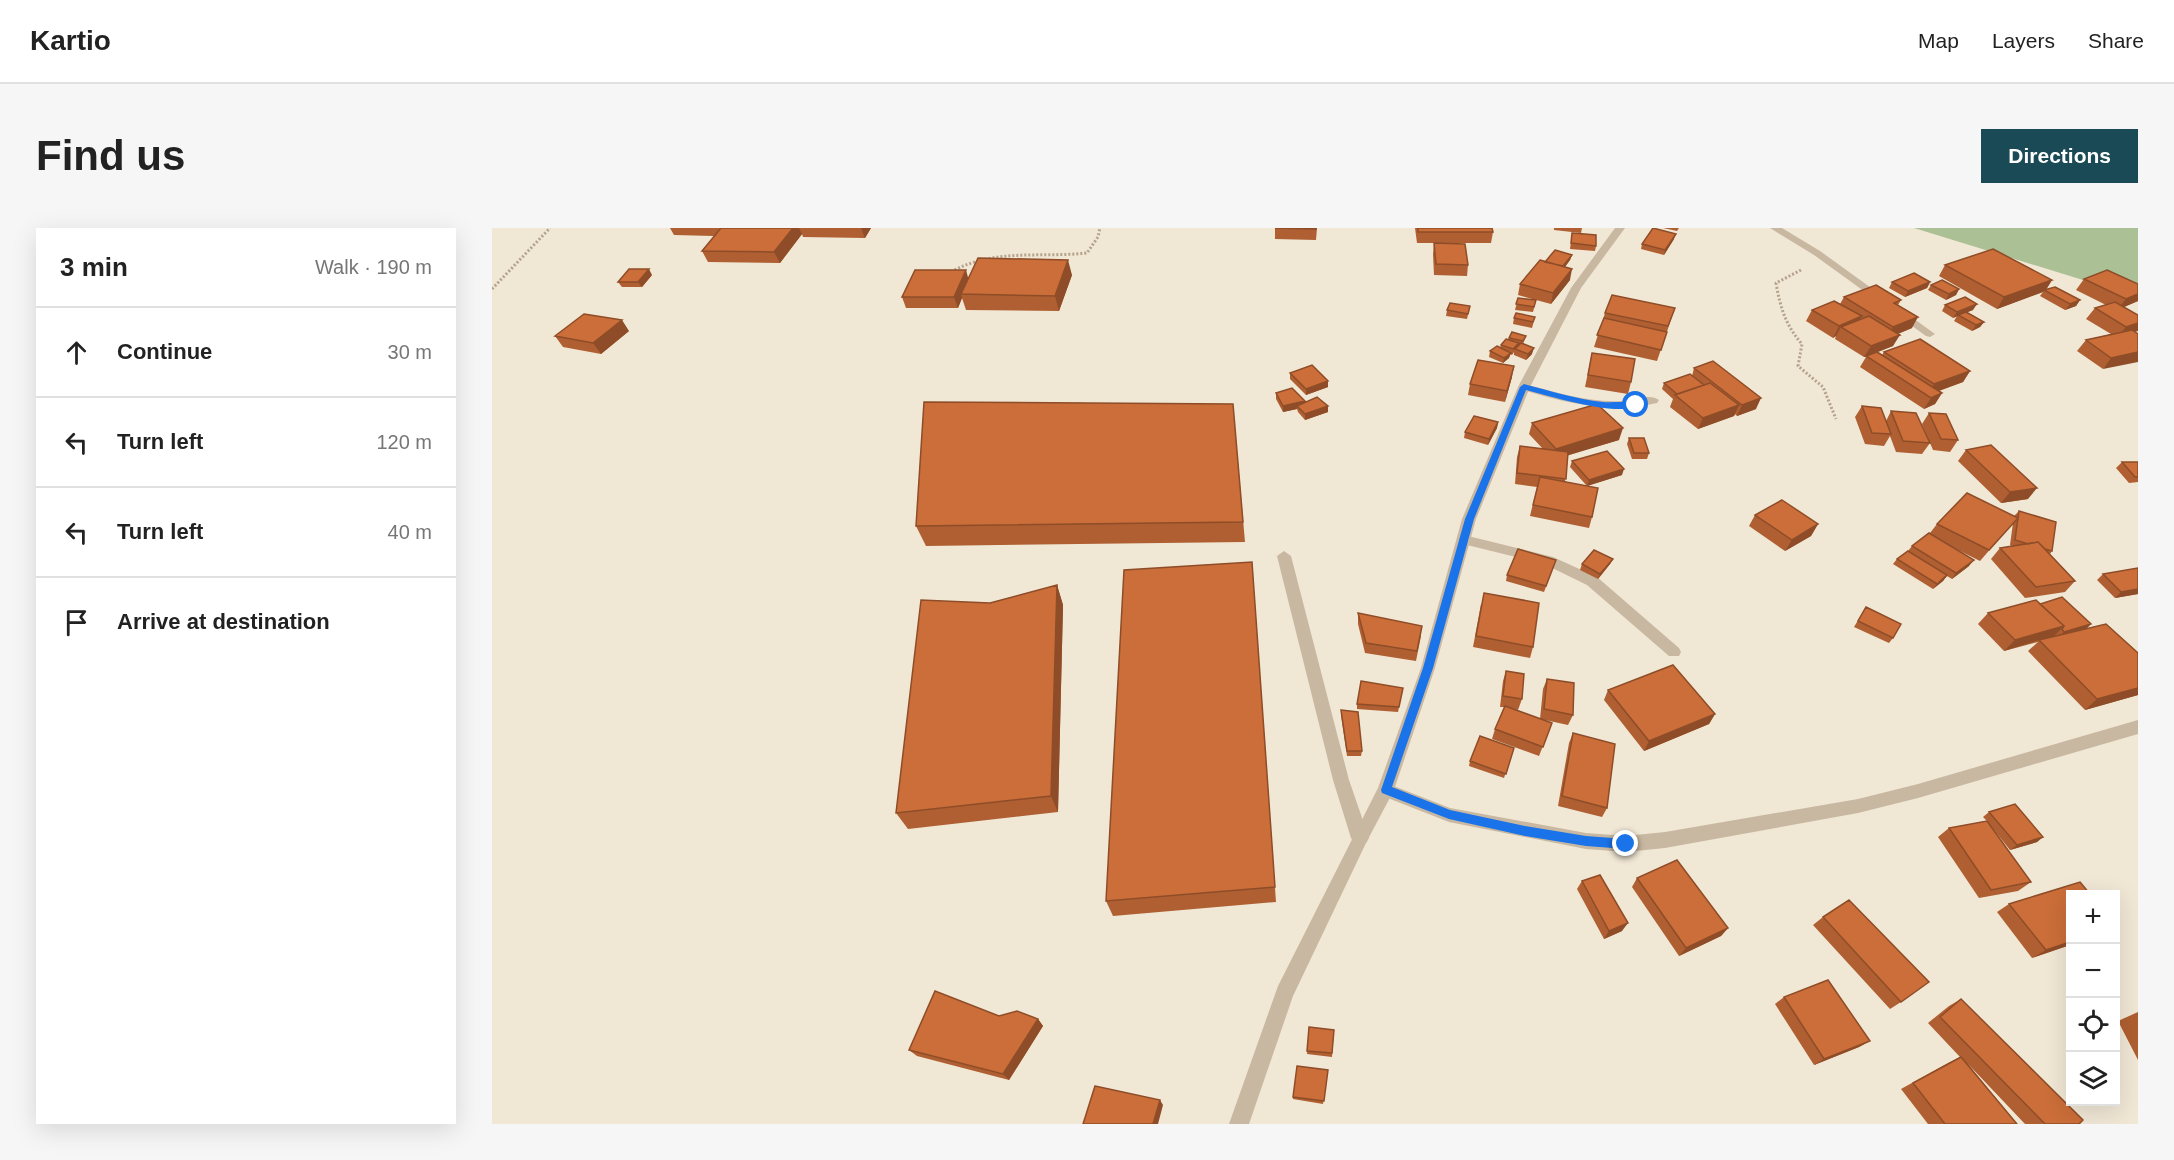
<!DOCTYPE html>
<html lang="en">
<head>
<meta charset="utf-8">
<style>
  :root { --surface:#fff; --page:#f6f6f6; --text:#222; --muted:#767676; --line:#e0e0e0; --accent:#194a56 }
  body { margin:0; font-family:Arial,sans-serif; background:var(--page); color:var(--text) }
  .controls { position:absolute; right:18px; bottom:18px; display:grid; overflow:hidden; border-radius:0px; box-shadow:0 6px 24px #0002 }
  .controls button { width:54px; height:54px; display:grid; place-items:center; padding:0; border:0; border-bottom:2px solid var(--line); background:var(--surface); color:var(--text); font:30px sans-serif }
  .stop { position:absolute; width:18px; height:18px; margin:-14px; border:4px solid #1a73e8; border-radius:50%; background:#fff }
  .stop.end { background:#1a73e8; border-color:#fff; box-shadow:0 2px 6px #0008 }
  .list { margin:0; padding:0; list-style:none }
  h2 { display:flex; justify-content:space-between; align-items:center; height:78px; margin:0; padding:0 24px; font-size:26px }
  h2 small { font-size:20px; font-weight:400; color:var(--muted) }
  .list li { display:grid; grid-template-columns:39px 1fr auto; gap:18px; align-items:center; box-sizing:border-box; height:90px; padding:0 24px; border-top:2px solid var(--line) }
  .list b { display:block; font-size:22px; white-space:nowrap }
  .list em { font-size:20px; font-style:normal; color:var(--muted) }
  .icon { flex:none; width:33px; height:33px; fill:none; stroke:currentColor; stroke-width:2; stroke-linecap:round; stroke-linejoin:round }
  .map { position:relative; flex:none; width:1646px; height:896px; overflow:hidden; border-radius:0px }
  header { display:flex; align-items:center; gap:36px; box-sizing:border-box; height:84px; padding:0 30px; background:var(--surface); border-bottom:2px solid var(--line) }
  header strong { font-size:28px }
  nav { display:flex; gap:33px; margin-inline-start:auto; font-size:21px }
  .intro { display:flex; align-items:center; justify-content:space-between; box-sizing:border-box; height:144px; padding:0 36px }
  h1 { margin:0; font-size:42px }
  .button { padding:15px 27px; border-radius:0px; background:var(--accent); color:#fff; font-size:21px; font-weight:700 }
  main { display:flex; gap:36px; padding:0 36px }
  aside { flex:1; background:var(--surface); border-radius:0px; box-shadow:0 6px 24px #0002 }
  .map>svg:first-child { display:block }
  .green { fill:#acc095 }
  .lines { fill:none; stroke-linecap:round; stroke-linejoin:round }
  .path { stroke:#b5a28b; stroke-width:3; stroke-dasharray:2 2; stroke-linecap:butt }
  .service { fill:#c9b8a1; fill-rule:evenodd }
  .minor { fill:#c9b8a1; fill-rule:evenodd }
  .tertiary { fill:#c9b8a1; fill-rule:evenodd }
  .wall { fill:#af5f31 }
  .shaded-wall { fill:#8e4d28 }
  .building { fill:#cb6e39; stroke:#8e4d28; stroke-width:1.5 }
  .route { fill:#1a73e8 }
</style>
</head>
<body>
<header>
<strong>Kartio</strong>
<nav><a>Map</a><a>Layers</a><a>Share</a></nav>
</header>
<div class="intro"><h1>Find us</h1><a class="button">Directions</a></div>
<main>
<aside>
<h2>3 min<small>Walk · 190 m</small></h2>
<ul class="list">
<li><svg class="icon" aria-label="ahead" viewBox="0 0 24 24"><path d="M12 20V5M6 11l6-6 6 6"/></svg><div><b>Continue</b></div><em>30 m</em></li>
<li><svg class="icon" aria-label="left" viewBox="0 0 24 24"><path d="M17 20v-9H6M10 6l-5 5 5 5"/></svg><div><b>Turn left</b></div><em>120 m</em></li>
<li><svg class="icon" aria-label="left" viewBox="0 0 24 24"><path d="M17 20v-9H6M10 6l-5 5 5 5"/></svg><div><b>Turn left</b></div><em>40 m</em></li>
<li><svg class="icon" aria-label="arrive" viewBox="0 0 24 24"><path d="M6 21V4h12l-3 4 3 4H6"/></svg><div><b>Arrive at destination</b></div></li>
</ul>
</aside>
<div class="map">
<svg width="1646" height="896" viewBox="0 0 1646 896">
  <rect width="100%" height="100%" fill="#f1e7d5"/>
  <path class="green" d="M1422,0H1646V69Z"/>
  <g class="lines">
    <path class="path" d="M1309,42L1284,55C1288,79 1294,98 1310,116L1306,138L1331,159L1344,191
      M459,44C502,20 548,30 595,25L606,9L608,0
      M0,61L58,0"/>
    <path class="service" d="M972,307L1061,329L1105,349L1187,420L1189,424L1187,428H1177L1095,357L1052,336L967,315L965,312L967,309Z
      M792,323L799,328L857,552L877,610L874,615L868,618L862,615L859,610L841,552L785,328Z"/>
    <path class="minor" d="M1278,0H1290L1328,23L1443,106L1438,109L1434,108L1322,27Z
      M1032,156C1064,164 1097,175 1130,173C1141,172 1159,165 1167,172L1165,175C1118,186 1074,175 1028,161V157Z
      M1646,492V506L1426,570L1366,585L1173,620L1134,624L1094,621L957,594L888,567L886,562L888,557L894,555L958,580L1094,605L1134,608L1173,604L1366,571L1426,556Z"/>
    <path class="tertiary" d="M1123,0H1133L1089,60L1038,159L984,291L943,440L902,562L874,615L801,768L757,896H737L786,758L886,560L929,440L970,291L1026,159L1079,60Z"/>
  </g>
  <path class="wall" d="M178,0H379L373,10L311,9L310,6L288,35L216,34L210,23L222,8L182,7Z
    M783,0H825L824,12L783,11Z
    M923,0H1000L1001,4L999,15H925Z
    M1062,0H1090L1089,5L1062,2Z
    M1171,0H1187L1185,3Z
    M1080,5L1104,18L1103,23L1078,21Z
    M1182,11L1172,27L1149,21L1150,16Z
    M942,15L976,37L975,48L942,47L941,26Z
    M1080,27L1078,32L1073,39L1078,52L1059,76L1026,67L1028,56L1053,34Z
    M1453,37L1560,52L1554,62L1588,72L1584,78L1573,82L1548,68L1551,64L1505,81L1447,48Z
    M160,47L150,59H130L126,54Z
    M580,47L567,83L474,82L470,70L466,80H414L410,69L476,50Z
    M1592,51L1646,56V73L1632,79L1643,104L1611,141L1585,123L1594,112L1619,106L1594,91L1603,80L1614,77L1584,62Z
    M1400,54H1438L1435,60L1413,69L1397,60Z
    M1439,57L1467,61L1464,67L1454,72L1436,62Z
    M1352,69L1409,72L1406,77L1420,100L1406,106L1401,118L1386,124L1390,127L1392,124L1478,143L1471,154L1447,163L1450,165L1443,176L1432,181L1368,139L1374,129H1372L1343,111L1344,108L1341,110L1314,93L1320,82L1348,76Z
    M1026,70L1044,72L1041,84L1023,82Z
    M1453,77L1481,82L1475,84L1492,94L1488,99L1480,103L1462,93L1465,88L1461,90L1450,83Z
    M978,78L975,91L954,88L955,82Z
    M1183,80L1165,133L1102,119L1113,85Z
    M1043,89L1040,100L1021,96L1022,90Z
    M137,103L109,126L71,119L63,108Z
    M1034,108L1031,116L1040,126L1034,132L1022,127V124L1020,127L1018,126L1017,130L1011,135L997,129L998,123L1008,120L1009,117L1017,112V110Z
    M1100,125L1139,154L1136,166L1093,159Z
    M1202,140L1264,181L1245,188L1243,186L1242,188L1206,201L1178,179L1181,171L1170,161L1172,155L1200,148Z
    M798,145L836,153V159L814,167L798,151Z
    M1020,149L1013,174L976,167L978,156Z
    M784,165L813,175L836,178V184L813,192L806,184L805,181L791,184L784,171Z
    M741,176L753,314L434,318L424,298Z
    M1370,178L1394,193L1399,183L1438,215L1430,226L1404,224L1398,208L1392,218L1373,216L1363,189Z
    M1437,185L1466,212L1458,224L1441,222L1430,196Z
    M1006,194L1005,200L996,217L972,210L973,204Z
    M1040,195L1127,212L1075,227L1073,254L1100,289L1097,300L1038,288L1045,259L1023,256L1025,229L1028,218L1051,221L1037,206Z
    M1137,210L1157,225L1155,231H1140L1135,216Z
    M1474,222L1536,271L1509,275L1466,233Z
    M1080,233L1130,247L1095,258L1078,239Z
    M1630,234H1646V254L1637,255L1624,240Z
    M1527,283L1560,323L1558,326L1583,353L1573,364L1533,370L1499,331L1508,320L1520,318L1518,317L1521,295L1488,333L1462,320L1477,338L1460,351L1455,348L1451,353L1441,361L1401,336L1405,331L1416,323L1420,318L1438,305L1445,296L1522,288Z
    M1263,287L1326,296L1319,308L1293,323L1257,298Z
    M1121,331L1118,336L1106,351L1088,342L1090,336Z
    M1064,332L1052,364L1014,353L1015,347Z
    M760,334L784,674L621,688L614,673Z
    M1611,346L1646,366L1623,370L1605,352Z
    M565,357L571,377L566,584L416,601L404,585L498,375Z
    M989,376L1041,419L1038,430L981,419Z
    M1548,376L1599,396L1594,401L1646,425V467L1593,482L1536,423L1546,414L1512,423L1486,396L1496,385Z
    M1374,379L1401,410L1397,415L1362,399Z
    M866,385L929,408L924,433L873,425L866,396Z
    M1014,443L1030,471L1026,482L1019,480L1048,491L1051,461L1055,451L1081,487L1076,497L1053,492L1060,495L1047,528L1000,511L1003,501L1012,479H1008L1011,453Z
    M911,460L906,484L865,481V476Z
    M1116,462L1223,486L1217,496L1152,523L1112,472Z
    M849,482L870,523L869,528H855L849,487Z
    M1081,505L1115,580L1110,589L1066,578L1077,515Z
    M1022,520L1012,550L977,538L978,533Z
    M1497,584L1551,609L1545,614L1518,622L1498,597L1539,654L1526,663L1487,670L1446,609L1457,600L1495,593L1491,589Z
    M1145,650L1236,700L1229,708L1187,728L1140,659Z
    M1090,653L1130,703L1112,711L1085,661Z
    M1578,666V717L1540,730L1505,684L1517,676Z
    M1331,689L1409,774L1398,781L1321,697Z
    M1292,769L1378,813L1367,819L1322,837L1283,776Z
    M1469,771L1587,896H1533L1476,836L1525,896H1436L1409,861L1456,835L1468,829L1436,795L1457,778Z
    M1646,784V832L1626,793Z
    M507,788L546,791L551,798L517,852L425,828L417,822Z
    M817,799L842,802L840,829L815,826Z
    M836,842L831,876L801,871V869Z"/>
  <path class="shaded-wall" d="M301,0H307L310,6L288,35L282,24Z
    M369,0H379L373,10Z
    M1184,6L1182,11L1172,27L1173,22Z
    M1080,27L1078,32L1069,44L1071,39Z
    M576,32L580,47L567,83L563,68Z
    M157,41L160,47L150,59L146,54Z
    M1080,41L1078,52L1059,76L1061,65Z
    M474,42L477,53L469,66L470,70L466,80L462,69Z
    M1560,52L1553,63L1552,62L1551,64L1505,81L1512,69Z
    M1438,54L1435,60L1413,69L1416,63Z
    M1467,61L1464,67L1454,72L1457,66Z
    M1646,66V73L1625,82L1634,71Z
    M1588,72L1584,78L1573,82L1578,76Z
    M1485,76L1481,82L1461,90L1465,84Z
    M1370,88L1364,100L1349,99L1344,108L1341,110L1347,98Z
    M1426,89L1420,100L1395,110L1401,99Z
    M130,92L137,103L109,126L101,115Z
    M1492,94L1488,99L1480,103L1484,97Z
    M1646,95V103L1625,110L1634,99Z
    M1408,107L1401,118L1372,129L1379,118Z
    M1042,120L1040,126L1034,132L1036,126Z
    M1646,124V134L1611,141L1619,130Z
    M1019,125L1017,130L1011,135L1012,130Z
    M1022,138L1020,149L1013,174L1015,163Z
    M1478,143L1471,154L1435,167L1442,156Z
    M836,153V159L814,167V161Z
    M1450,165L1443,176L1432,181L1439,170Z
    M1269,170L1264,181L1245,188L1250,177Z
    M813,173V179L805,178V181L791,184V178Z
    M1247,177L1242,188L1206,201L1211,190Z
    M836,178V184L813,192V186Z
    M1006,194L1005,200L996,217L997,211Z
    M1131,200L1127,212L1061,232L1064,221Z
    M1132,241L1130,247L1095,258L1097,252Z
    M1545,260L1536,271L1509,275L1518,264Z
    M1326,296L1319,308L1293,323L1300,312Z
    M1121,331L1118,336L1106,351L1108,346Z
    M1482,332L1477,338L1460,351L1464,345Z
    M1455,347L1451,353L1441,361L1445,356Z
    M565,357L571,377L566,584L559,568Z
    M1646,361V366L1623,370L1629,364Z
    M1599,396L1593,402L1567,409L1572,404Z
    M1572,398L1561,409L1547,412L1512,423L1523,412Z
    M1646,460V467L1593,482L1605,471Z
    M1223,486L1217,496L1152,523L1157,513Z
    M1551,609L1545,614L1518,622L1525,617Z
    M1136,695L1130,703L1112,711L1117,703Z
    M1236,700L1229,708L1187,728L1194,720Z
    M1578,714V717L1540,730L1554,722Z
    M546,791L551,798L517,852L511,846Z
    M1378,813L1367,819L1322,837L1332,831Z
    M668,872L671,877L666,896H661Z"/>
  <path class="building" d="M229,0H301L282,24L210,23Z
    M783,0H824V1Z
    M926,0H1000L1001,4H926Z
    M1161,0L1184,6L1173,22L1150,16Z
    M1080,5L1104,7V18L1079,15Z
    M942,15L973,16L976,37L944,36Z
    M1501,21L1560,52L1512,69L1453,37Z
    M1063,22L1080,27L1071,38L1053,34Z
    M486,30L576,32L563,68L469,66Z
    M1048,32L1080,41L1061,65L1028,56Z
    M137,41H157L146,54H126Z
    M423,42H474L462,69H410Z
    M1615,42L1646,56V66L1634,71L1592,51Z
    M1422,45L1438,54L1416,63L1400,54Z
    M1450,52L1467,61L1457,66L1439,57Z
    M1384,57L1409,72L1402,75L1426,89L1401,99L1352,69Z
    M1563,59L1588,72L1578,76L1552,62Z
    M1120,67L1183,80L1176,98L1113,85Z
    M1473,69L1485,76L1465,84L1453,77Z
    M1026,70L1044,72L1042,79L1024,76Z
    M1342,73L1370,88L1347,98L1320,82Z
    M1623,74L1646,87V95L1634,99L1603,80Z
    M958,75L978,78L976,86L955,82Z
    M1474,84L1492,94L1484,97L1466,87Z
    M1024,85L1043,89L1041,94L1022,90Z
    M92,86L130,92L101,115L63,108Z
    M1377,88L1408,107L1379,118L1349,99Z
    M1112,90L1175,104L1169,122L1105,107Z
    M1640,102L1646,106V124L1619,130L1594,112Z
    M1020,104L1034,108L1031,113L1017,110Z
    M1014,111L1027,115L1021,121L1009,117Z
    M1428,111L1478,143L1442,156L1392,124Z
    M1029,115L1042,120L1036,126L1023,121Z
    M1005,118L1019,125L1012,130L998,123Z
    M1385,124L1450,165L1439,170L1374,128Z
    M1100,125L1143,131L1139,154L1096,147Z
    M986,132L1022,138L1015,163L978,156Z
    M1221,133L1269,170L1250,177L1202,140Z
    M820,137L836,153L814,161L798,145Z
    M1198,146L1212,157L1185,166L1172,155Z
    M1218,155L1247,177L1211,190L1183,167Z
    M800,160L813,173L791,178L784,165Z
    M825,169L836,178L813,186L805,178Z
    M432,174L741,176L751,294L424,298Z
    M1105,176L1131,200L1064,221L1040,195Z
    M1370,178L1389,180L1399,206L1380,205Z
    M1399,183L1424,185L1438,215L1411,213Z
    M1437,185L1454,186L1466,212L1449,211Z
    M982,188L1006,194L997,211L973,204Z
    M1137,210H1152L1157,225H1142Z
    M1499,217L1545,260L1518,264L1474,222Z
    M1028,218L1076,224L1074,251L1025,245Z
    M1115,223L1132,241L1097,252L1080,233Z
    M1630,234H1646V249H1643Z
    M1048,249L1106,260L1100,289L1041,277Z
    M1475,265L1526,290L1497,322L1445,296Z
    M1290,272L1326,296L1300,312L1263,287Z
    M1527,283L1564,294L1560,323L1553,321L1546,314L1536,316L1523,312Z
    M1437,305L1482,332L1464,345L1420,318Z
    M1546,314L1583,353L1544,359L1508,320Z
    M1026,321L1064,332L1054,358L1015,347Z
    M1102,322L1121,331L1108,346L1090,336Z
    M1416,323L1455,347L1445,356L1405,331Z
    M760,334L783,659L614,673L632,342Z
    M1646,340V361L1629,364L1611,346Z
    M565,357L559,568L404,585L429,372L498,375Z
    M992,365L1047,375L1041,419L984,408Z
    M1570,369L1599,396L1572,404L1570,401L1572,398L1548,376Z
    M1544,372L1572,398L1523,412L1496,385Z
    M1374,379L1409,396L1401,410L1366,393Z
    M866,385L930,398L925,423L874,415Z
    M1614,396L1646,425V460L1605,471L1547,412Z
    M1181,437L1223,486L1157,513L1116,462Z
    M1014,443L1032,446L1030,471L1011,468Z
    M1055,451L1082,455L1081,487L1052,481Z
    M869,453L911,460L907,479L865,476Z
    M1013,478L1060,495L1051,519L1003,501Z
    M849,482L866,484L870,523H855Z
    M1081,505L1123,516L1115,580L1070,568Z
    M988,508L1022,520L1014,546L978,533Z
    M1523,576L1551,609L1525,617L1497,584Z
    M1495,593L1539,654L1499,662L1457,600Z
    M1185,632L1236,700L1194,720L1145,650Z
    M1108,647L1136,695L1117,703L1090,653Z
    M1588,654L1598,666H1578V714L1554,722L1517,676Z
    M1357,672L1437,754L1409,774L1331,689Z
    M1336,752L1378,813L1332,831L1292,769Z
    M443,763L507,788L525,783L546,791L511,846L417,822Z
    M1469,771L1591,892L1587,896H1553L1448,789Z
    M817,799L842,802L840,825L815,823Z
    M1469,829L1525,896H1453L1421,855Z
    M805,838L836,842L832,873L801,869Z
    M603,858L668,872L661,896H591Z"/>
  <path class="route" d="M1032,156C1058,163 1084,171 1111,174C1122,175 1139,172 1148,177C1127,190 1058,168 1034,162L982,291L941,440L900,559L958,582L1033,598L1094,608L1134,611L1140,616L1134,621L1094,618L1033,608L957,591L890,565L889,562L931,440L973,291L1028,159Z"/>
</svg>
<div class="controls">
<button>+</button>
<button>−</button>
<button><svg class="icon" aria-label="locate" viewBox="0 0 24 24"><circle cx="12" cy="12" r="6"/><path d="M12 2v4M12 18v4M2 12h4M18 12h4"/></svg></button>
<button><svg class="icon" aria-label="layers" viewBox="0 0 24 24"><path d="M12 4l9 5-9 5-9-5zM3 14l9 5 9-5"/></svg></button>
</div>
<div class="stop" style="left:1144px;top:177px"></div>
<div class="stop end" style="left:1134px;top:616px"></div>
</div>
</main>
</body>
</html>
